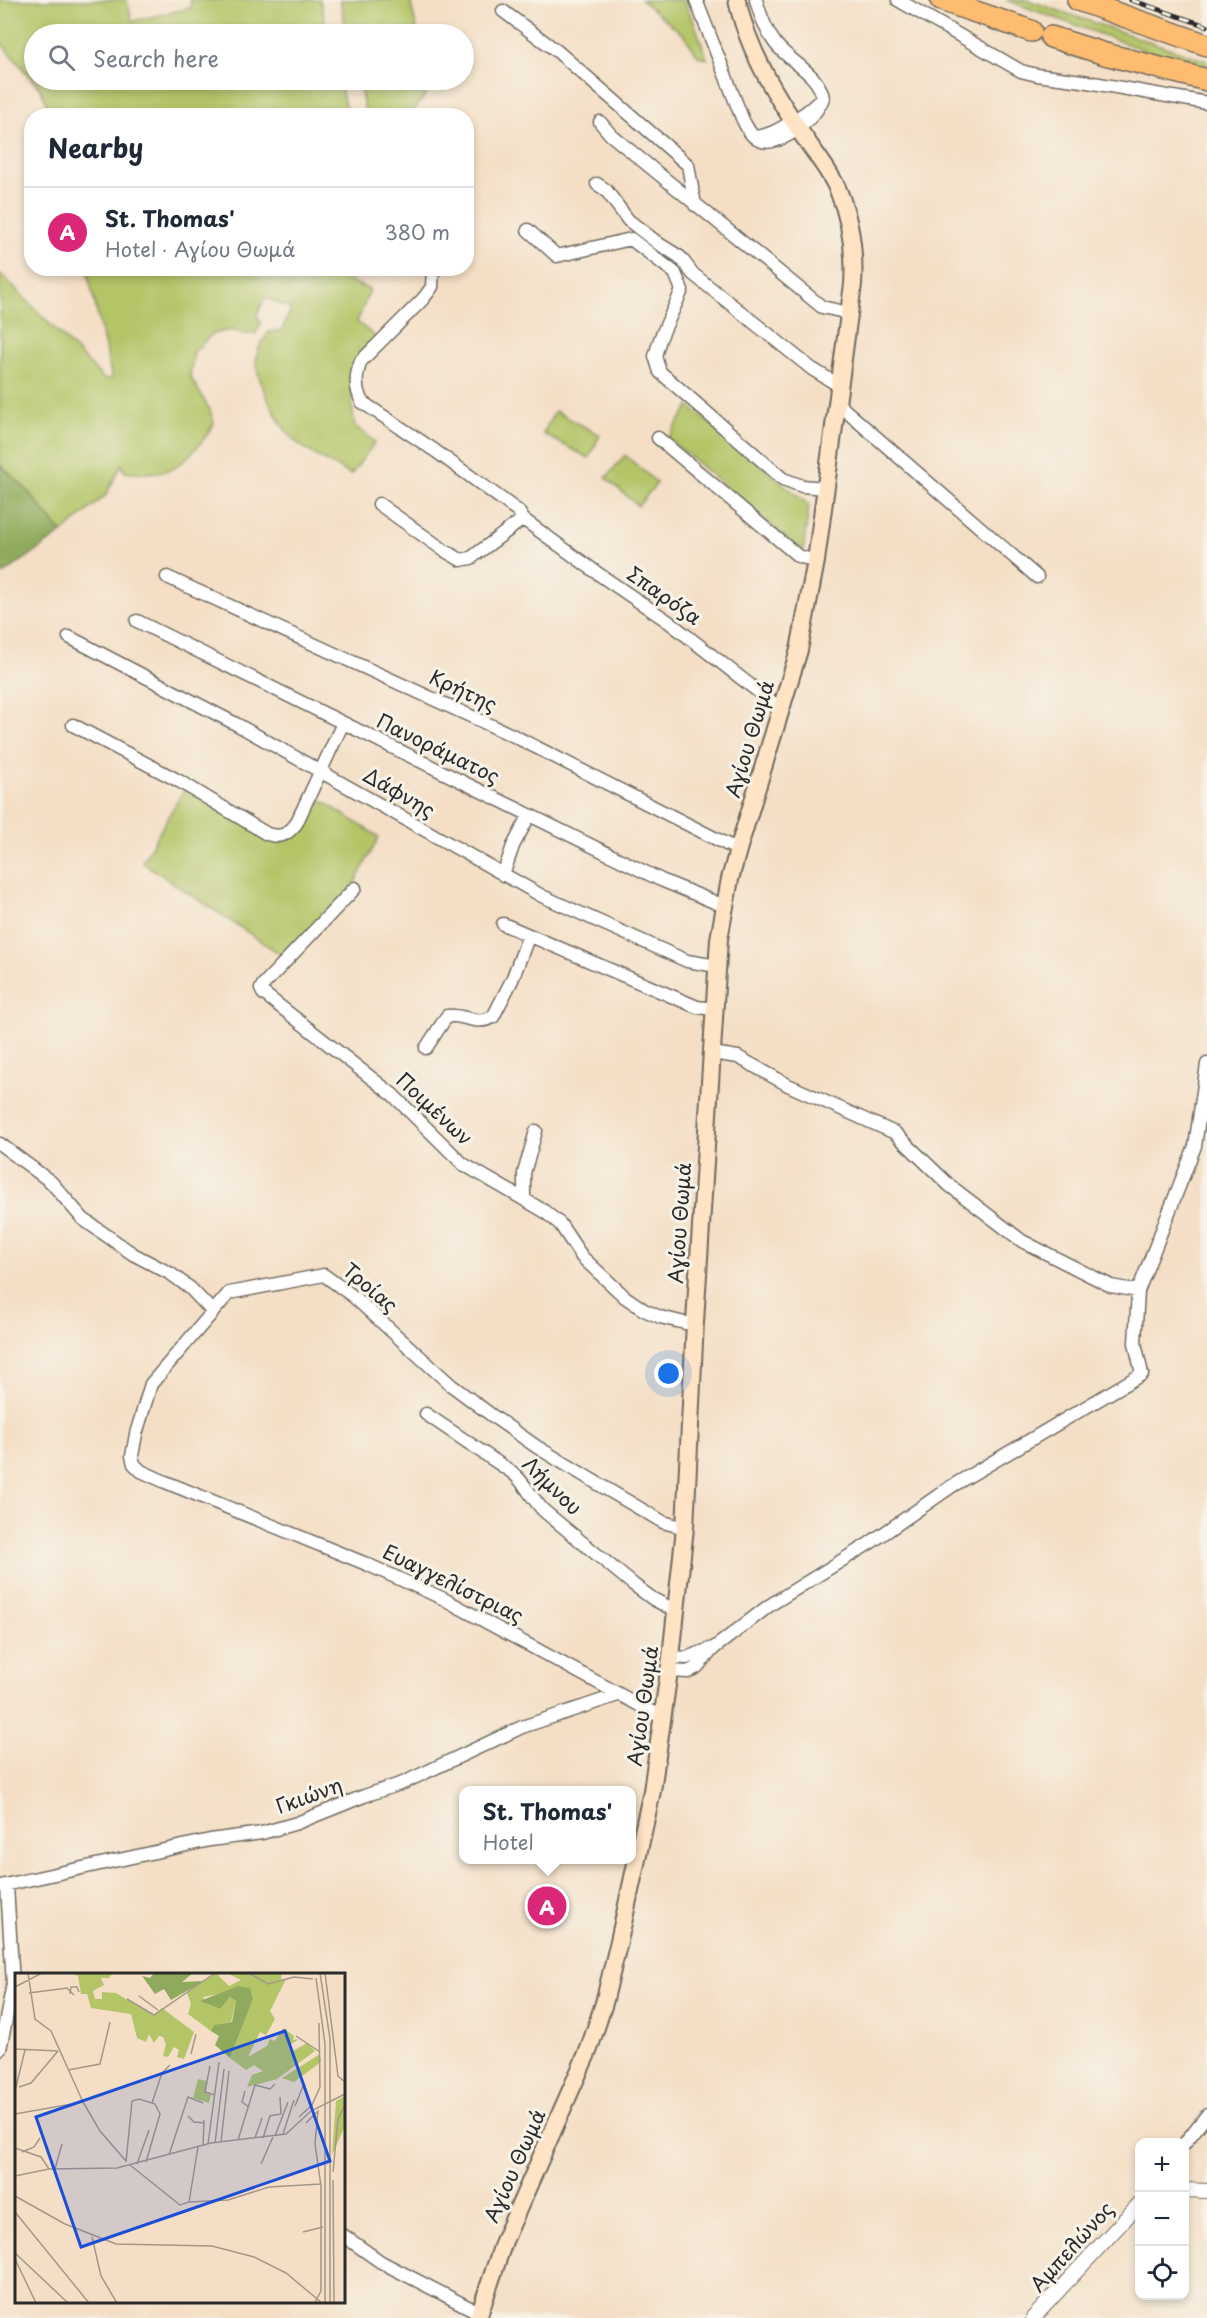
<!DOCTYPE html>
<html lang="en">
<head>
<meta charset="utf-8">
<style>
  :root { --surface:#fff; --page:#f2f2f3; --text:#1f2937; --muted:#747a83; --line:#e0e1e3; --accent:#db2777 }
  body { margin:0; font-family:"Playpen Sans",sans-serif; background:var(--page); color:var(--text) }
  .controls { position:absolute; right:18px; bottom:18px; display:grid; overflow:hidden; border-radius:12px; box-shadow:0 3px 9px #0003 }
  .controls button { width:54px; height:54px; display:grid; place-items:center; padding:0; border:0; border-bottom:2px solid var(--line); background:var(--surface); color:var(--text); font:30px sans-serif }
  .you { position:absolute; left:669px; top:1374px; width:21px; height:21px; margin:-15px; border:4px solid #fff; border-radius:50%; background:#1a73e8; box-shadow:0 0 0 9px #1a73e833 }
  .badge { display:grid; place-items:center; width:39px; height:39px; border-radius:50%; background:var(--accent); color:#fff; font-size:20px; font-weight:700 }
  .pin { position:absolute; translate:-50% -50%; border:3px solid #fff; box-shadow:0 2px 6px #0006 }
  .popup { position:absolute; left:459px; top:1786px; width:177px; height:78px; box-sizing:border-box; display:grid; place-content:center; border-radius:12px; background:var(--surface); filter:drop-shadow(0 2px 4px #0005); font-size:20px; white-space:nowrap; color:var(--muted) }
  .popup b { font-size:22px; color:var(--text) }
  .popup::after { content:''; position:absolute; left:50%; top:100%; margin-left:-12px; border:12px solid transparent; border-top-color:var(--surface) }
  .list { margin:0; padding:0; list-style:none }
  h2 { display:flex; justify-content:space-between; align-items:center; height:78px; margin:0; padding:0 24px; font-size:26px }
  h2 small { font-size:20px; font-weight:400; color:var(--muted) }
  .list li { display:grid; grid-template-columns:39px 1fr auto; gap:18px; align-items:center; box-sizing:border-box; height:90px; padding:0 24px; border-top:2px solid var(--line) }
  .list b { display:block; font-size:22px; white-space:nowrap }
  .list p { margin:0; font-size:20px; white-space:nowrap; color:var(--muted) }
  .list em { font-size:20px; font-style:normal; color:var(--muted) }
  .icon { flex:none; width:33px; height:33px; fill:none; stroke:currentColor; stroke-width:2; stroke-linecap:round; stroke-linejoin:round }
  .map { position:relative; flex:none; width:1207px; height:2318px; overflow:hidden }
  .search { position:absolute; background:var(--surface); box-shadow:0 3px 9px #0003; left:24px; top:24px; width:450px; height:66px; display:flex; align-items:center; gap:15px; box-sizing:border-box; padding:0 21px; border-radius:33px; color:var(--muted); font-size:22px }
  .panel { position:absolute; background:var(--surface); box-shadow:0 3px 9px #0003; left:24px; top:108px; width:450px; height:168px; border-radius:24px }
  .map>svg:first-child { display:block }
  .green { fill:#b4c568; stroke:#70784a; stroke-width:1.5 }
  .forest { fill:#8faa5c; stroke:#5d6a44; stroke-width:1.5 }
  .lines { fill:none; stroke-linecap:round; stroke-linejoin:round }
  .minor-casing { stroke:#716a61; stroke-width:15 }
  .tertiary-casing { stroke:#716a61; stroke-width:16 }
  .secondary-casing { stroke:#716a61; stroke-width:20 }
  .motorway-casing { stroke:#716a61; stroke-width:24 }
  .minor { stroke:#fff; stroke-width:12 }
  .tertiary { stroke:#fff; stroke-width:14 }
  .secondary { stroke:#fee4c5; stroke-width:16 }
  .motorway { stroke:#fdbc6f; stroke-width:21 }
  .rail-casing { stroke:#2b2b2b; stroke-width:5 }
  .rail { stroke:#f7f3e8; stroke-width:3; stroke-dasharray:9; stroke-linecap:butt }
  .labels { text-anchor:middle; stroke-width:6; stroke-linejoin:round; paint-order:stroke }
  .street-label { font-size:20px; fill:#2b2b2b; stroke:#f7f3e8 }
  .inset-road { fill:none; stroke:#a49788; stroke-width:1.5 }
  .view { fill:#1d4ed8; fill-opacity:0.15; stroke:#1d4ed8; stroke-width:3 }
  .inset-edge { fill:none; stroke:#2b2b2b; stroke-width:3 }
</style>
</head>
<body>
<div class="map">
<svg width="1207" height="2318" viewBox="0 0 1207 2318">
  <rect width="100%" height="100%" fill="#f7f3e8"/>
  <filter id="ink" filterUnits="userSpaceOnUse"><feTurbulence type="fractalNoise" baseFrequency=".0167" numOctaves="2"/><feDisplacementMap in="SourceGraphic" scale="12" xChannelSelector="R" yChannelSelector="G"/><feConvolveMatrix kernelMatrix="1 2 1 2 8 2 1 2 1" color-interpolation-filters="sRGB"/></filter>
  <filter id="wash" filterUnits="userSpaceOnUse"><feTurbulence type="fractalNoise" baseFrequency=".008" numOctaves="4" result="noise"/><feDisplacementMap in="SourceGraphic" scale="24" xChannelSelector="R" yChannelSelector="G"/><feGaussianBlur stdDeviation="1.35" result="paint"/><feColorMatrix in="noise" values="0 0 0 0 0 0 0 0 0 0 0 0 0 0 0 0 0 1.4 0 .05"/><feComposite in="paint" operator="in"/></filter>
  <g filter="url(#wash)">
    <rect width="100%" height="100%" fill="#f4dfc6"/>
    <path class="green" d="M0,0H127L132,21L191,8L190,0H320L328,34H34V80H339L347,115H51L41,90L0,42Z
      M340,0H410L418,34H347Z
      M641,0H683L694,22L707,59L698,56L684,35Z
      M1006,0H1027L1207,61V73Z
      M358,80H436L410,116L366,115Z
      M87,269H346L343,278L370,290L357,322L378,339C352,377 347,379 355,426L375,442L351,475C333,464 311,455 295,441C280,428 257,381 256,362C256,350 263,341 269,332L282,330L291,309L265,297L257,315L261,323L255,334H244L231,330L212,334L194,352L190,376L210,410L214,423C207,438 189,457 176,467C167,473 134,475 124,471L122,464L106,495L62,533L27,490L0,465V273L105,380L112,378Z
      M689,406L809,505L803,552L668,438Z
      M555,411L600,435L589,458L543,434Z
      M625,455L657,483L638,506L606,478Z
      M185,788L282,841L293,837L315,796L379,837L351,890L286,958L142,862Z"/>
    <path class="forest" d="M0,465L27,490L62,533L0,576Z"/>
  </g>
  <g filter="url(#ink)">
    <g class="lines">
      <defs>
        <path id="minor" d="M696,0L742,118C746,126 750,136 759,140C781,149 817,117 823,98C819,73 789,62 775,43C766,31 760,14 756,0
          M898,0L1021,71L1037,75L1082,81L1207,103
          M503,11L557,51L688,165L695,205
          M600,122L611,135L822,307L849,313
          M760,136C774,135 807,113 817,103
          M597,184L606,190L628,220L659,244L680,257L693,274L812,369L840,386
          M528,230L557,256L631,239L675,273L682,290L660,339L655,356L660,372L783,479L802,486L826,488
          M433,268L432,287L423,299L361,361C355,376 355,388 362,402L434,450L518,511L523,519L600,575L669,622L773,703L782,706
          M838,404L1037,577
          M658,438L798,556L816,561
          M379,504L445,551L461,560L471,558L523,519
          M167,577L514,736L738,850
          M137,621L661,880L724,906
          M69,637L236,724L542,896L687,961L717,966
          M73,725L179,781L267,834C281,838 287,835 296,824L343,723
          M503,875L513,846L529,816
          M355,888L263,985L261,989L263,993L393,1095L463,1164L544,1211L560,1224L582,1257L625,1297L644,1310L660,1317L685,1323L695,1322
          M503,924L697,1007L714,1009
          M426,1048L447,1016C464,1014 476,1026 493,1017L512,980L529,935
          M0,1144L51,1182L83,1219L133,1254L171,1274L190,1288L212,1311
          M524,1199V1173L536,1131
          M1138,1291L1195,1146L1207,1064
          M426,1414L513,1473C526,1484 532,1499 544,1511L634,1585L653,1599L676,1611
          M671,1657L686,1658L713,1648
          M670,1671L688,1672L697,1667L714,1648L770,1605L870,1543L952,1486L1142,1374L1135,1343L1138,1291L1111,1286L1022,1241L949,1185L895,1133L788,1085L738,1057L712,1053
          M663,1718L442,1598L364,1563L163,1481L141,1471L134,1464L132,1456L136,1434L151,1384L229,1293L324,1275L354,1297L451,1385L494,1417L537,1447L610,1491L663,1522L685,1528
          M0,1886L210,1840L262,1833L297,1823L364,1796L403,1783L522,1727L618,1695
          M0,2049L13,1984L7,1886
          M1184,2144L1207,2115
          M344,2236L381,2262L472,2309L480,2311"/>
        <path id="tertiary" d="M1184,2190L1207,2191
          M1033,2318L1140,2203"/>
        <path id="secondary" d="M478,2318L504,2241L589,2049L604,2003L619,1941L652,1791L671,1657L685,1528L695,1322L719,939L730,879L738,850L799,650L816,561L853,284C855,251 851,221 838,190C828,167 811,149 798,128C771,89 747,46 737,0"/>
        <path id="motorway" d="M941,0L1031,31
          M1078,0L1207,45
          M1051,37L1105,54L1207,80"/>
      </defs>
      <use href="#minor" class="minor-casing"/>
      <use href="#tertiary" class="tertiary-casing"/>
      <use href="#secondary" class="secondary-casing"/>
      <use href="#motorway" class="motorway-casing"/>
      <use href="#minor" class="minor"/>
      <use href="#tertiary" class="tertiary"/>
      <use href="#secondary" class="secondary"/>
      <use href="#motorway" class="motorway"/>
      <defs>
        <path id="rail" d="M1131,0L1207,26"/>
      </defs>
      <use href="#rail" class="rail-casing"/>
      <use href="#rail" class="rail"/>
    </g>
  </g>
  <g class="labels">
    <g class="street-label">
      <text transform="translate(664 596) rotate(35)" y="7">Σπαρόζα</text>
      <text transform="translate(463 691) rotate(25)" y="7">Κρήτης</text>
      <text transform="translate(750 739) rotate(-73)" y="7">Αγίου Θωμά</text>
      <text transform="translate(438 749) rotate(26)" y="7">Πανοράματος</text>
      <text transform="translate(399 793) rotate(30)" y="7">Δάφνης</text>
      <text transform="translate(434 1109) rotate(43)" y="7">Ποιμένων</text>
      <text transform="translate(680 1223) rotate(-86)" y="7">Αγίου Θωμά</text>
      <text transform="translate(370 1288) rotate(40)" y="7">Τροίας</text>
      <text transform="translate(552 1486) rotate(44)" y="7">Λήμνου</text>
      <text transform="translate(453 1584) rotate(26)" y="7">Ευαγγελίστριας</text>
      <text transform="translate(643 1706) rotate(-82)" y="7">Αγίου Θωμά</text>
      <text transform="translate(309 1796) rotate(-20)" y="7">Γκιώνη</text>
      <text transform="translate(515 2166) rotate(-66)" y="7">Αγίου Θωμά</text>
      <text transform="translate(1072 2247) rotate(-48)" y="7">Αμπελώνος</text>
    </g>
  </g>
  <g transform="translate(15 1973)">
    <rect width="330" height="330" fill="#f4dfc6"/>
    <path d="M56,0H98L94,5H86L89,12L78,18L80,26H87V19L101,20L138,42L147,35L179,59L169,86L162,84L164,77L159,74L153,84L148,83L151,71L148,64L144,63L139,70L134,61L131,69L122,65L116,41L76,35L72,21H66L63,3ZM201,0L214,13L226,7L212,0H267L266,7L271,6L255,38L260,46L251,62L245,59L233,84L252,73L255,66L260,68L268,55L279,63L278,67L284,66L273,73L276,79L292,70L300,78L262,106L232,114L237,102L248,98L239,92L231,97L215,85L238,26L235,15L188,24L192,31L205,36L215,24L221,28L216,49L204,51L196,58L173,41L176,31L172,20ZM305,81L306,89L279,109L267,105ZM183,106L192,108L190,118L196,122L194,130L178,125ZM330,123V153L317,182L321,128Z" fill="#b4c568"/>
    <path d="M139,0H178L167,9L189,8L156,27L149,16L140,21L127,3L135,5ZM223,13L235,15L238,26L215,85L200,72L204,63L196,58L199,52L217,49L221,28L215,24L205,36L185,28Z" fill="#8faa5c"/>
    <path class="inset-road" d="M13,0L20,46L36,58L68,129L85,158L111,188M234,0L253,11L279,4L298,6M305,0L315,66V330M310,0L323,103L330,109M301,5L310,71V330M0,14L27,0M14,20L52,15L59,22M55,21L56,14H62L64,19M124,23L143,37M112,26L139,42L200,0M281,63L305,79M0,76L43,78M176,81L181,61M195,93L190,119L200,122M53,97L85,91L95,49M4,114L16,110L43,78M0,118L10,77M230,118L227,129L234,134M137,130L147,100L155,92M280,133L288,113M0,141L68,129M173,143L179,149L189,150M284,144L297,132L305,114L304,50M291,150L303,138L300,171L306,213V318L300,329M268,161L279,127M260,163L273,129M240,165L247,145M248,165L255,143L266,141L265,124M223,167L240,112L255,116L260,111M206,169L214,98M200,170L209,96M193,171L204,89M188,173L189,147M0,175L26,184L34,196M7,179L19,174L25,165M154,182L173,124L188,130M111,189L117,128L124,126L140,131L145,141L131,189M122,191L134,157M246,191L258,164M115,192L165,232L174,229L183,174M40,196L47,171M318,199L323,146L330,132M0,203L34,196L102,195L196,170L271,161L296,138L330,121M318,207L319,330M0,223L50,251L101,271L197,273L239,284L271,300L307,330M174,229L213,227L254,214L306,211M0,239L74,330M288,259L308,254M77,264L86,303L102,330M0,280L53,330M0,286L21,330"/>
    <path class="view" d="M270,58L315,188L66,274L21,144Z"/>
    <rect width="330" height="330" class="inset-edge"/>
  </g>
</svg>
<div class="controls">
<button>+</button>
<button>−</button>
<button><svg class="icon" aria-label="locate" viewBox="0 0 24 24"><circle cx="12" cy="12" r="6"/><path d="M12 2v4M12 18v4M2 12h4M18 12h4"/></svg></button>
</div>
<div class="you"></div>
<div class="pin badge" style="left:547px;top:1906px">A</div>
<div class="popup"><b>St. Thomas'</b>Hotel</div>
<div class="search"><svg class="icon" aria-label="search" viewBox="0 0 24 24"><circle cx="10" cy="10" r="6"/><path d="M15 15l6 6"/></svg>Search here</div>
<section class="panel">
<h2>Nearby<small></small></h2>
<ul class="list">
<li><span class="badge">A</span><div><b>St. Thomas'</b><p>Hotel · Αγίου Θωμά</p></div><em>380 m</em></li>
</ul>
</section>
</div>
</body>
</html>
